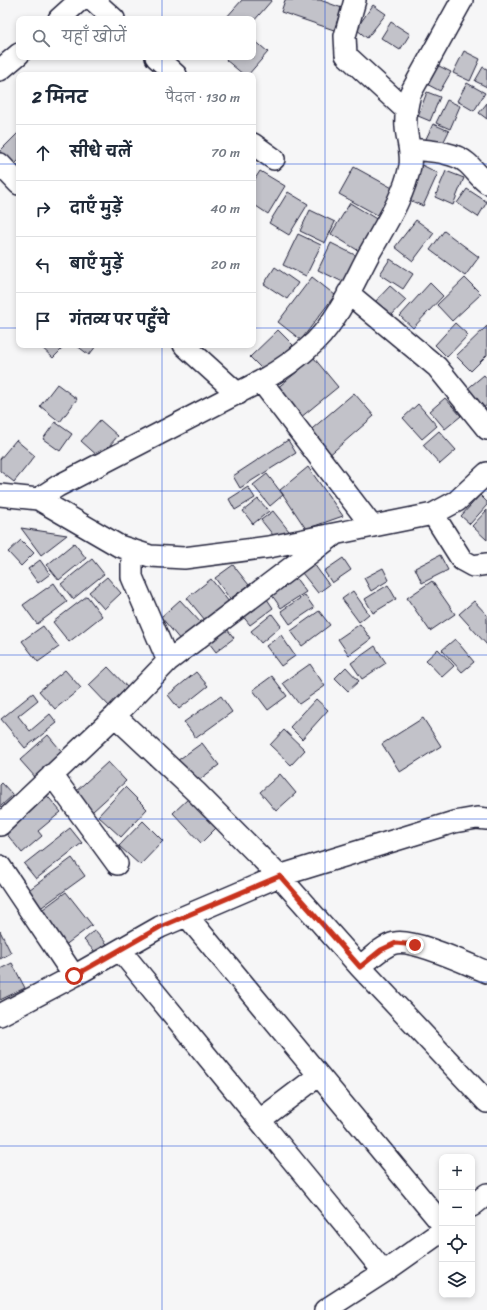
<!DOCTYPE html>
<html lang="hi">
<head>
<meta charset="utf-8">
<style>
  :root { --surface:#fff; --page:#f6f6f7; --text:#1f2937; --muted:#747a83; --line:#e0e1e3 }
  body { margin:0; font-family:Sriracha,"Playpen Sans Deva",sans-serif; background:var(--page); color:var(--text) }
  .controls { position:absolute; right:12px; bottom:12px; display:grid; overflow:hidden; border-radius:8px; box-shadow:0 2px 6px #0003 }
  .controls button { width:36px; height:36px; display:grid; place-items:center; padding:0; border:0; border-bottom:1px solid var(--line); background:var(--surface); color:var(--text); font:20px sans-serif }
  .stop { position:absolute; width:12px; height:12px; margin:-9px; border:3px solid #c8321e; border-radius:50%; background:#fff }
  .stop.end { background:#c8321e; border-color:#fff; box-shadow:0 1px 4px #0008 }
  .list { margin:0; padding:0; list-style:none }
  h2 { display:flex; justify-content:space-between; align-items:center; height:52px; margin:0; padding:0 16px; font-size:17px }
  h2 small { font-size:13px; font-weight:400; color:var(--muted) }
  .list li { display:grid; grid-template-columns:26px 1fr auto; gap:12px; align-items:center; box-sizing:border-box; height:56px; padding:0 16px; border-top:1px solid var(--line) }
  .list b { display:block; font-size:15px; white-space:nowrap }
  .list em { font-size:13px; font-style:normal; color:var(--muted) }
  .icon { flex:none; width:22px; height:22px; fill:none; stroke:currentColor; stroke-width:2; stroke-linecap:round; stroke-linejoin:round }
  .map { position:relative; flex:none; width:487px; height:1310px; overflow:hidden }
  .search { position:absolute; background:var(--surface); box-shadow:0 2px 6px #0003; left:16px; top:16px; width:240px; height:44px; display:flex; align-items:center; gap:10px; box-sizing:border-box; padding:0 14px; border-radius:8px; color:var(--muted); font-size:15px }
  .panel { position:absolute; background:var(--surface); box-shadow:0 2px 6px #0003; left:16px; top:72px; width:240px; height:276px; border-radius:8px }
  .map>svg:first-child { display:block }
  .building { fill:#c2c2c9; stroke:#22223b }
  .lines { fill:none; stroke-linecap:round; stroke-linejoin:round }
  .street-casing { stroke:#22223b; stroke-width:24 }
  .street { stroke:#fff; stroke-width:21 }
  .route { stroke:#c8321e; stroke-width:5 }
  .grid { fill:none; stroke:#1d4ed8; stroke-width:1; stroke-opacity:0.55 }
</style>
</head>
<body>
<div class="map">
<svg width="487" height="1310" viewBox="0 0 487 1310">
  <rect width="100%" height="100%" fill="#f6f6f7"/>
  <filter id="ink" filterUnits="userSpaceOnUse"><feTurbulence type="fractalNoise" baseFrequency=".025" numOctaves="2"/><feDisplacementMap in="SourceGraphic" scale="8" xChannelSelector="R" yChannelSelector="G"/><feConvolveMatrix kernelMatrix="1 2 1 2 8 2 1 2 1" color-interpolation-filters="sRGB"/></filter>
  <g filter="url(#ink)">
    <path class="building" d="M242,0H272L253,22V19H225Z
      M285,0H320L342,8L334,30L281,12Z
      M373,5L386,14L367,38L356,29Z
      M391,22L410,34L400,50L381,38Z
      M253,39L268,52L248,75H244L226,60L228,57H253Z
      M464,51L480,59L470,81L453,73Z
      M431,62L451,72L440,91L421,81Z
      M483,67L487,69V87L475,81Z
      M467,83L485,93L474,111L457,101Z
      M427,92L440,97L430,121L418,116Z
      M447,100L460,106L450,129L436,123Z
      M487,103V119L479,113Z
      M433,124L449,131L441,147L424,143Z
      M19,132V160L9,170L0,161V151Z
      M422,165L438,173L423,206L407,199Z
      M354,167L396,190L381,217L339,194Z
      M260,171L285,186L268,214L253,204V182Z
      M446,171L464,178L453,205L435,197Z
      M467,189L487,202L478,217L457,203Z
      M288,192L308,204L289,235L269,223Z
      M350,203L378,220L359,251L331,234Z
      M310,210L335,222L325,243L300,231Z
      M416,220L434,233L413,261L395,247Z
      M444,231L479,257L465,276L430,250Z
      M298,234L321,245L306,276L283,265Z
      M331,243L357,256L345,283L318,270Z
      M390,259L413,274L403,289L380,274Z
      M275,267L298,283L287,299L264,284Z
      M312,277L335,295L301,340L278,322Z
      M465,278L481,294L452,321L437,305Z
      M430,283L443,296L413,328L400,316Z
      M390,286L406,300L389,318L373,304Z
      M455,323L468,335L447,357L435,345Z
      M487,326V355L471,371L456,356Z
      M278,330L293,345L265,372L250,357Z
      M39,345H66L53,358Z
      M76,345H97L89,355Z
      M314,358L338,387L300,418L276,389Z
      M484,375L487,379V405L482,409L466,390Z
      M57,384L77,399L60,422L40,406Z
      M354,393L374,416L327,457L306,434Z
      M445,398L461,416L445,429L430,411Z
      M418,404L437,426L422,439L403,418Z
      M100,420L118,436L99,457L81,441Z
      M55,422L72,434L60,451L43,439Z
      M439,431L456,450L440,464L423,445Z
      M16,440L35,456L14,482L0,471V459Z
      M288,440L296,453L240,488L233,476Z
      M308,467L343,516L306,529L280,490Z
      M267,474L283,495L270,506L253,485Z
      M248,487L255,498L235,510L229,499Z
      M480,495L487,502V505L470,524L461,516Z
      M258,499L269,511L253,524L243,511Z
      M487,510V540L472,526Z
      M273,511L289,531L277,540L261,520Z
      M21,528L67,535L41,555Z
      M21,540L34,553L21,566L8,552Z
      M74,543L86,558L59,580L47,565Z
      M440,555L448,570L422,583L415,568Z
      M343,558L351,570L332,583L324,571Z
      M92,559L104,574L73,599L61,584Z
      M40,560L50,574L38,583L28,569Z
      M314,564L329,585L318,593L302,573Z
      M233,565L249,585L230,599L215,578Z
      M383,568L389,580L371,591L364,578Z
      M107,577L121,593L104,609L89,592Z
      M295,577L306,592L281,608L271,594Z
      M211,579L229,602L205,620L187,598Z
      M432,581L455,614L430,631L407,598Z
      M54,583L67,602L37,624L23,605Z
      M388,585L396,599L373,613L365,599Z
      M353,591L369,614L359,622L342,599Z
      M305,595L314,608L290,624L281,611Z
      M87,596L102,616L69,642L53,622Z
      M265,596L273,608L250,625L241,614Z
      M180,600L201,623L181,641L161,617Z
      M474,601L487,615V645L459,614Z
      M319,611L330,625L302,646L291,631Z
      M272,614L281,626L261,643L251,631Z
      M360,624L371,639L349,655L338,639Z
      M224,625L234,638L216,652L206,639Z
      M43,626L59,647L38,662L22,641Z
      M281,635L295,656L281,666L266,646Z
      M455,639L474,662L462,672L442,650Z
      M375,646L386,663L362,679L351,663Z
      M438,649L454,666L442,677L426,660Z
      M310,664L325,686L299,704L283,683Z
      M108,667L130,690L111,708L89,685Z
      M346,667L359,681L348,691L335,678Z
      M65,670L81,688L55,709L39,691Z
      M196,672L208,686L179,709L168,695Z
      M272,676L287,696L268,710L253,690Z
      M33,693L38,700L18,716L30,731L50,714L57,723L25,748L1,719Z
      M221,696L232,712L196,738L184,722Z
      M316,699L328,710L302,739L290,727Z
      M423,718L441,746L400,772L382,744Z
      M284,730L305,750L291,765L270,745Z
      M48,735L64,754L36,778L20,760Z
      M202,743L219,765L191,786L174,763Z
      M108,762L126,781L92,812L74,793Z
      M280,774L296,793L276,811L260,792Z
      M2,783L13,795L0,807V785Z
      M125,787L147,809L121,837L98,816Z
      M44,792L61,812L38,831L42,836L22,853L1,827Z
      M189,798L217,827L201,843L173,813Z
      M143,821L163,841L140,865L119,846Z
      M70,828L82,843L36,879L24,864Z
      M72,858L85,876L35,912L22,895Z
      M66,892L92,925L60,949L35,915Z
      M95,930L107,944L96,953L84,940Z
      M0,931L11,953L0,959Z
      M12,963L25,988L0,1000V969Z"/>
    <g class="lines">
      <defs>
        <path id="street" d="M93,0L114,19
          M355,0L345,36L346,55L406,110
          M59,19L80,0
          M156,57L176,75
          M0,70L19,54
          M253,144L274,159
          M410,149C428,151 453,151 467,163C474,169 479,177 487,183
          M0,164L19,184
          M348,293L437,367L487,429
          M184,345L238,394
          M261,381L371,525
          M0,495L38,499L119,546L150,556L184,558L269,547L433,514L457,501L487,473
          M38,499L58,486L261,381C281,370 298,358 315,342C339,318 353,284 369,254C384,227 404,197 410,166C412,152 407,141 406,127C405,115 407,105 410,94L462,0
          M433,514L462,560L473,566L487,564
          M132,551V577L168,661
          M115,716L196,792L279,876L360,967L487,1102
          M52,775L117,864
          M0,825L115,716L168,661L334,535
          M0,866L74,976
          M187,916L442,1224
          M120,950L384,1272
          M360,967C370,959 382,946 395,943C415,939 467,964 487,972
          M0,1015L74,976L160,927L279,876L454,822L477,818L487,819
          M260,1120L318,1076
          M472,1206L487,1194
          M325,1310L384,1272L442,1231"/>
      </defs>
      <use href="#street" class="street-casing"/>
      <use href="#street" class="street"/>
    </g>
  </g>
  <g class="lines" filter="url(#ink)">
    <path class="route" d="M74,976L160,927L280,876L360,967L381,950L396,943L415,945"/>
  </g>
  <path class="grid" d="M162,0V19M325,0V1310M162,57V75M0,164H19M253,164H487M0,328H19M253,328H487M162,345V1310M0,491H487M0,655H487M0,819H487M0,982H487M0,1146H487"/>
</svg>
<div class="controls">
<button>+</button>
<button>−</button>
<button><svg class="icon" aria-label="locate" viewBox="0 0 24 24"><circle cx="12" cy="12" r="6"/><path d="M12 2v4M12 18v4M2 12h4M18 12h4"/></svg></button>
<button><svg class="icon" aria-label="layers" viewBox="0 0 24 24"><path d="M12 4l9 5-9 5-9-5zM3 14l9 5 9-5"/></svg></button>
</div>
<div class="stop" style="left:74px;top:976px"></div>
<div class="stop end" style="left:415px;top:945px"></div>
<div class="search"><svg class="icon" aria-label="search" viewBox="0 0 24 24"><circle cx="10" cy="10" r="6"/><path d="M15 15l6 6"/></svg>यहाँ खोजें</div>
<section class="panel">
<h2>2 मिनट<small>पैदल · 130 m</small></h2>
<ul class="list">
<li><svg class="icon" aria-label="ahead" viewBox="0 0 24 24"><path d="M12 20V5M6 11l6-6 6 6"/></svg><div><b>सीधे चलें</b></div><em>70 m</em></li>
<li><svg class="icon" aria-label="right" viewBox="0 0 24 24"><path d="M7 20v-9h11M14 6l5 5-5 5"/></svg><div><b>दाएँ मुड़ें</b></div><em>40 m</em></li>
<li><svg class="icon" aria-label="left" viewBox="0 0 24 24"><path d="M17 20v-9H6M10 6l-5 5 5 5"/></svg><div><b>बाएँ मुड़ें</b></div><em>20 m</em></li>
<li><svg class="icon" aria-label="arrive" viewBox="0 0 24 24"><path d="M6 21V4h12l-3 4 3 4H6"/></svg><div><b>गंतव्य पर पहुँचे</b></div></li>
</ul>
</section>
</div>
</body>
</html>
